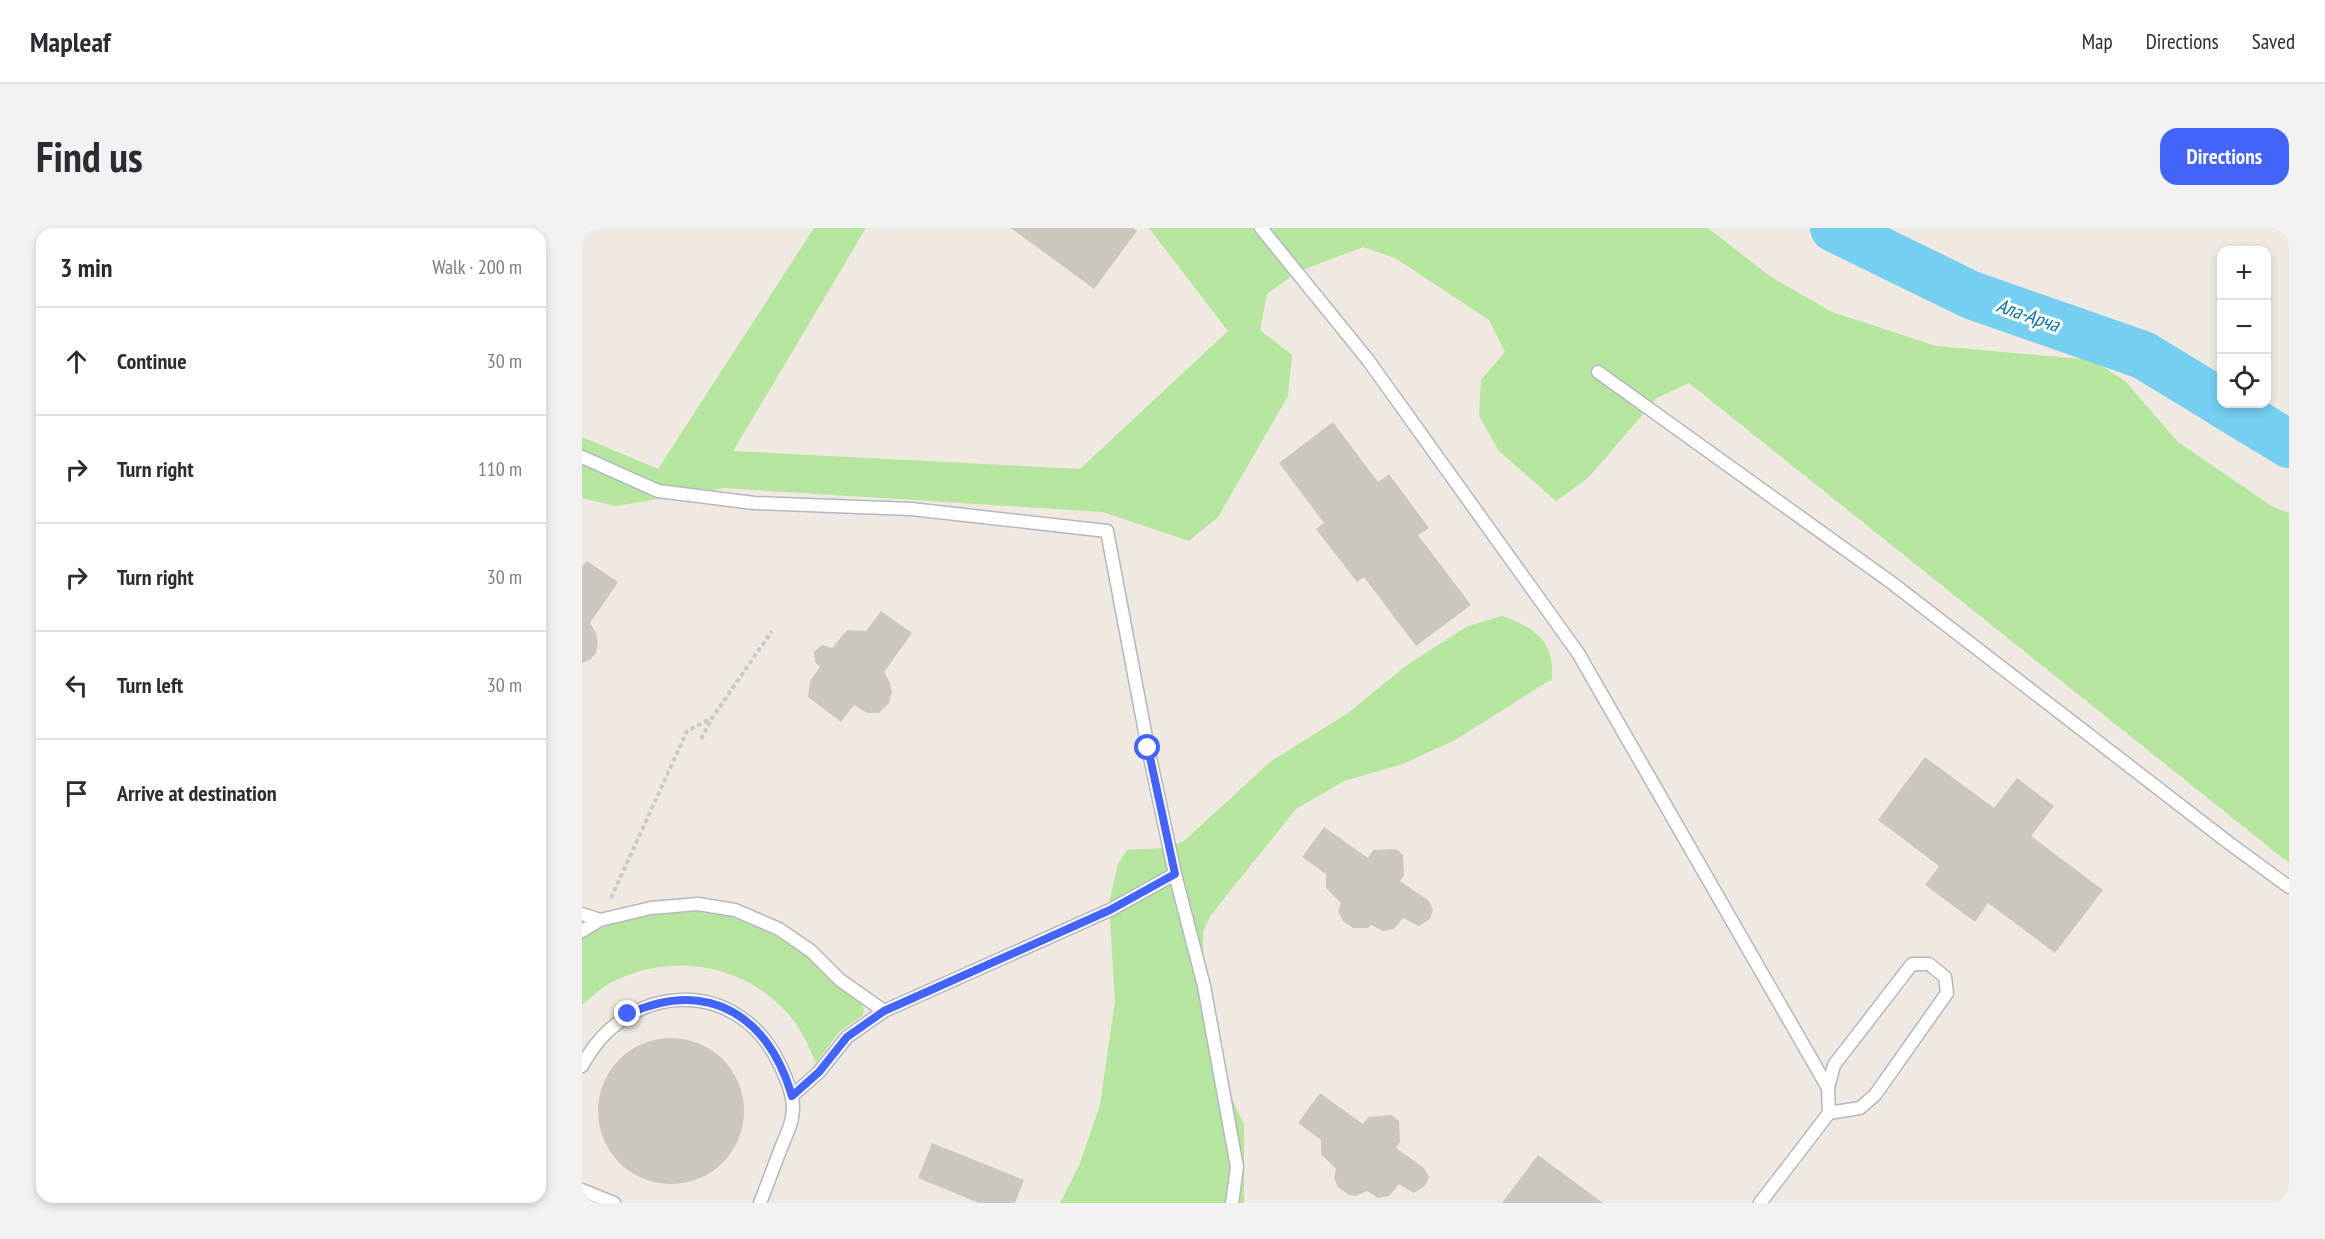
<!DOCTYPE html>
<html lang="en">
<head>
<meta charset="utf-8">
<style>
  :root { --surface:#fff; --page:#f2f2f3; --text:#2b2b33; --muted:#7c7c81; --line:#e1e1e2; --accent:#4264fb }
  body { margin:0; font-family:"PT Sans Narrow",sans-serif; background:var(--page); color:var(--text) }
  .controls { position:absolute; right:18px; top:18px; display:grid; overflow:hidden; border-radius:12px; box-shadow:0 3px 9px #0003 }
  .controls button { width:54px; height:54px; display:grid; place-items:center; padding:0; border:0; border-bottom:2px solid var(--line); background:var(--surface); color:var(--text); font:30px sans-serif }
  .stop { position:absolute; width:18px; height:18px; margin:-14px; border:4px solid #4264fb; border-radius:50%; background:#fff }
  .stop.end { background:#4264fb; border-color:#fff; box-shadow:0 2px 6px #0008 }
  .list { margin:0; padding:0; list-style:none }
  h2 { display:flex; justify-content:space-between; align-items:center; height:78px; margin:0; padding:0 24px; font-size:26px }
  h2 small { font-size:20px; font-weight:400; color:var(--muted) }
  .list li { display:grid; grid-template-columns:39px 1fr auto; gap:18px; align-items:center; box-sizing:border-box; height:108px; padding:0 24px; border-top:2px solid var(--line) }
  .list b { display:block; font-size:22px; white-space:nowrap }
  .list em { font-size:20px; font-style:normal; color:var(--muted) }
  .icon { flex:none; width:33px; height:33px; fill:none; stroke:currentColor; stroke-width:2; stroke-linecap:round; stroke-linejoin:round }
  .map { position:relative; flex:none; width:1707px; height:975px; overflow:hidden; border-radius:18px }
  header { display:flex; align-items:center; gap:36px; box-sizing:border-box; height:84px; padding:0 30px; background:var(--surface); border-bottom:2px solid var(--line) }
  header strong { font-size:28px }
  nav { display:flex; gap:33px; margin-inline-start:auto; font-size:21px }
  .intro { display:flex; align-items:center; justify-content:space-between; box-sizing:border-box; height:144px; padding:0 36px }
  h1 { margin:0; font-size:42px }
  .button { padding:15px 27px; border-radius:18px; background:var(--accent); color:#fff; font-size:21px; font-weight:700 }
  main { display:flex; gap:36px; padding:0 36px }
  aside { flex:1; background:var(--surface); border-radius:18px; box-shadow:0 3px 9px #0003 }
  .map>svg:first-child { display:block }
  .green { fill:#b6e59e }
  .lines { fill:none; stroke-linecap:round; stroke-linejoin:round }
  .river { stroke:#75cff0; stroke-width:48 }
  .building { fill:#cbc7bf }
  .service-casing { stroke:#b4b7c1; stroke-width:15 }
  .path { stroke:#c9c9c9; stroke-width:4; stroke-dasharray:4.5 3; stroke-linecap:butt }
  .service { stroke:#fff; stroke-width:12 }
  .route { stroke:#4264fb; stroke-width:8 }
  .labels { text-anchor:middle; stroke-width:6; stroke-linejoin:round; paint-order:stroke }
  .water-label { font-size:20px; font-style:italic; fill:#0d6fa3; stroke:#fff }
</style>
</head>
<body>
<header>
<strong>Mapleaf</strong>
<nav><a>Map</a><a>Directions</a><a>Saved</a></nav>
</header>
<div class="intro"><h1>Find us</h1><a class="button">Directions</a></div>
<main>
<aside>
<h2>3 min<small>Walk · 200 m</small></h2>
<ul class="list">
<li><svg class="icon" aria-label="ahead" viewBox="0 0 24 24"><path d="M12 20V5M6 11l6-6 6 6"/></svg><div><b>Continue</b></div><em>30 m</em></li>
<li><svg class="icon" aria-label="right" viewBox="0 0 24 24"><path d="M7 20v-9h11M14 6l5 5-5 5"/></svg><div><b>Turn right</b></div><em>110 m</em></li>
<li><svg class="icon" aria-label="right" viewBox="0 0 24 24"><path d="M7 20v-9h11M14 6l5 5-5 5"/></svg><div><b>Turn right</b></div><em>30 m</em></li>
<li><svg class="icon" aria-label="left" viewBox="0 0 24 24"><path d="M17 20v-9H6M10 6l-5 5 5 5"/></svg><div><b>Turn left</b></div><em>30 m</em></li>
<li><svg class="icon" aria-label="arrive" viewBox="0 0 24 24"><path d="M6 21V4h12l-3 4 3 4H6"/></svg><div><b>Arrive at destination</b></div></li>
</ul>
</aside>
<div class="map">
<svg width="1707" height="975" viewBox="0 0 1707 975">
  <rect width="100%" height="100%" fill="#efe9e1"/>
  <path class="green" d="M232,0H284L151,223L498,241L646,103L567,0H1126L1189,49L1250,84L1354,118L1510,132L1543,153L1596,214L1691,279L1707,285V635L1107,155L1075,170L1006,250L974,273L917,223L897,188L899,152L923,124L907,92L813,30L781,19L715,44L685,66L678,102L710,127L706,168L636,289L607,313L521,284L142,260L34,278L0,270V209L76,241Z
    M920,388C953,399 973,414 970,451L873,512L821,536L762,553L714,581L628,688L621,704L622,764L645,860L662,896V975H478L498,935L518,877L533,773L527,676L536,636L545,622L585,620L602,613L688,534L766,485L825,437L886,398Z
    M115,683L149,689L193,707L223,726L249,754L279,776L282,781L281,787L257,804L234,835C227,819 220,802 208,788C162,734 85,723 25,757C16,762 8,771 0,777V710L26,697L67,688Z"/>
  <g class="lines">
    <path class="river" d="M1252,0L1389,67L1561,127L1640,175
      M1641,176L1707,216"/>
  </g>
  <path class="building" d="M429,0H551L555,3L512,61Z
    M751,194L796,254L807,246L847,300L836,307L889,377L834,418L782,349L775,354L734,301L742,295L697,235Z
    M5,333L36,354L8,395L14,405L16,414L14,425L9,431L0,435V339Z
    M299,383L330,405L302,444L308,455L310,464L307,475L297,485H285L272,477L259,494L226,469L228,453L238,439L233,434L232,424L240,417L250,420L265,402L284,403Z
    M1343,529L1412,580L1435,550L1472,578L1449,608L1521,662L1473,725L1406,675L1393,694L1343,657L1357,638L1296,592Z
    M742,599L786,630L791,622L814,621L821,627L822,647L818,653L847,673L851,682L848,691L837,698L821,690L812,701L801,703L789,697L786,700H771L761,693L756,683L759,675L744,660V646L720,629Z
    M16 883a73 73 0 1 1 146 0a73 73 0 1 1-146 0Z
    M738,865L781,896L786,889L809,887L817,893L818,913L814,920L842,940L847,949L843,958L832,965L817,956L807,968L796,970L785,963L774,968L767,967L756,959L752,950L754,941L739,926V912L716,895Z
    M350,915L442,952L433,975H397L336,950Z
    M956,927L1021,975H920Z"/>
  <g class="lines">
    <defs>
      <path id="service" d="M679,0L786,132L996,425L1246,860
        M1016,144L1310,355L1647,615L1707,659
        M0,229L76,263L172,275L329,281L525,303L566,520L593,646L622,758L655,939L650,975
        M0,686L18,692
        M0,703L18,692L69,680L116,676L153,682L197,701L229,723L258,752L302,783
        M0,838C44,753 156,747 198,837C205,852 214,872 210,889C209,898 204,907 201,915C193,935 186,955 178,975
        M210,868L237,844L265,809L302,783L528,682L593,646
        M0,962L32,975
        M1178,975L1247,885L1246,860L1252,837L1330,736H1347L1363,749L1365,765L1293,867L1278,880L1247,885"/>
    </defs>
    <use href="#service" class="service-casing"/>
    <path class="path" d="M119,511L130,490
      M29,670L105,503L130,490L190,403"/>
    <use href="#service" class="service"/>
  </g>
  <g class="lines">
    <path class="route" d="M46,786C126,750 186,787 210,868L237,844L265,809L302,783L528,682L593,646L566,520"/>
  </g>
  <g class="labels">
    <g class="water-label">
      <text transform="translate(1446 87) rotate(19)" y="7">Ала-Арча</text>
    </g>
  </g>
</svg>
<div class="controls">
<button>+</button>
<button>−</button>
<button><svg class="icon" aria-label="locate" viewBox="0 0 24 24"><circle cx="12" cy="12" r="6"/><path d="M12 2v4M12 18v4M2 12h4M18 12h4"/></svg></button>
</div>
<div class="stop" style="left:566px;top:520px"></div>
<div class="stop end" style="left:46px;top:786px"></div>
</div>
</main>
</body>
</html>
